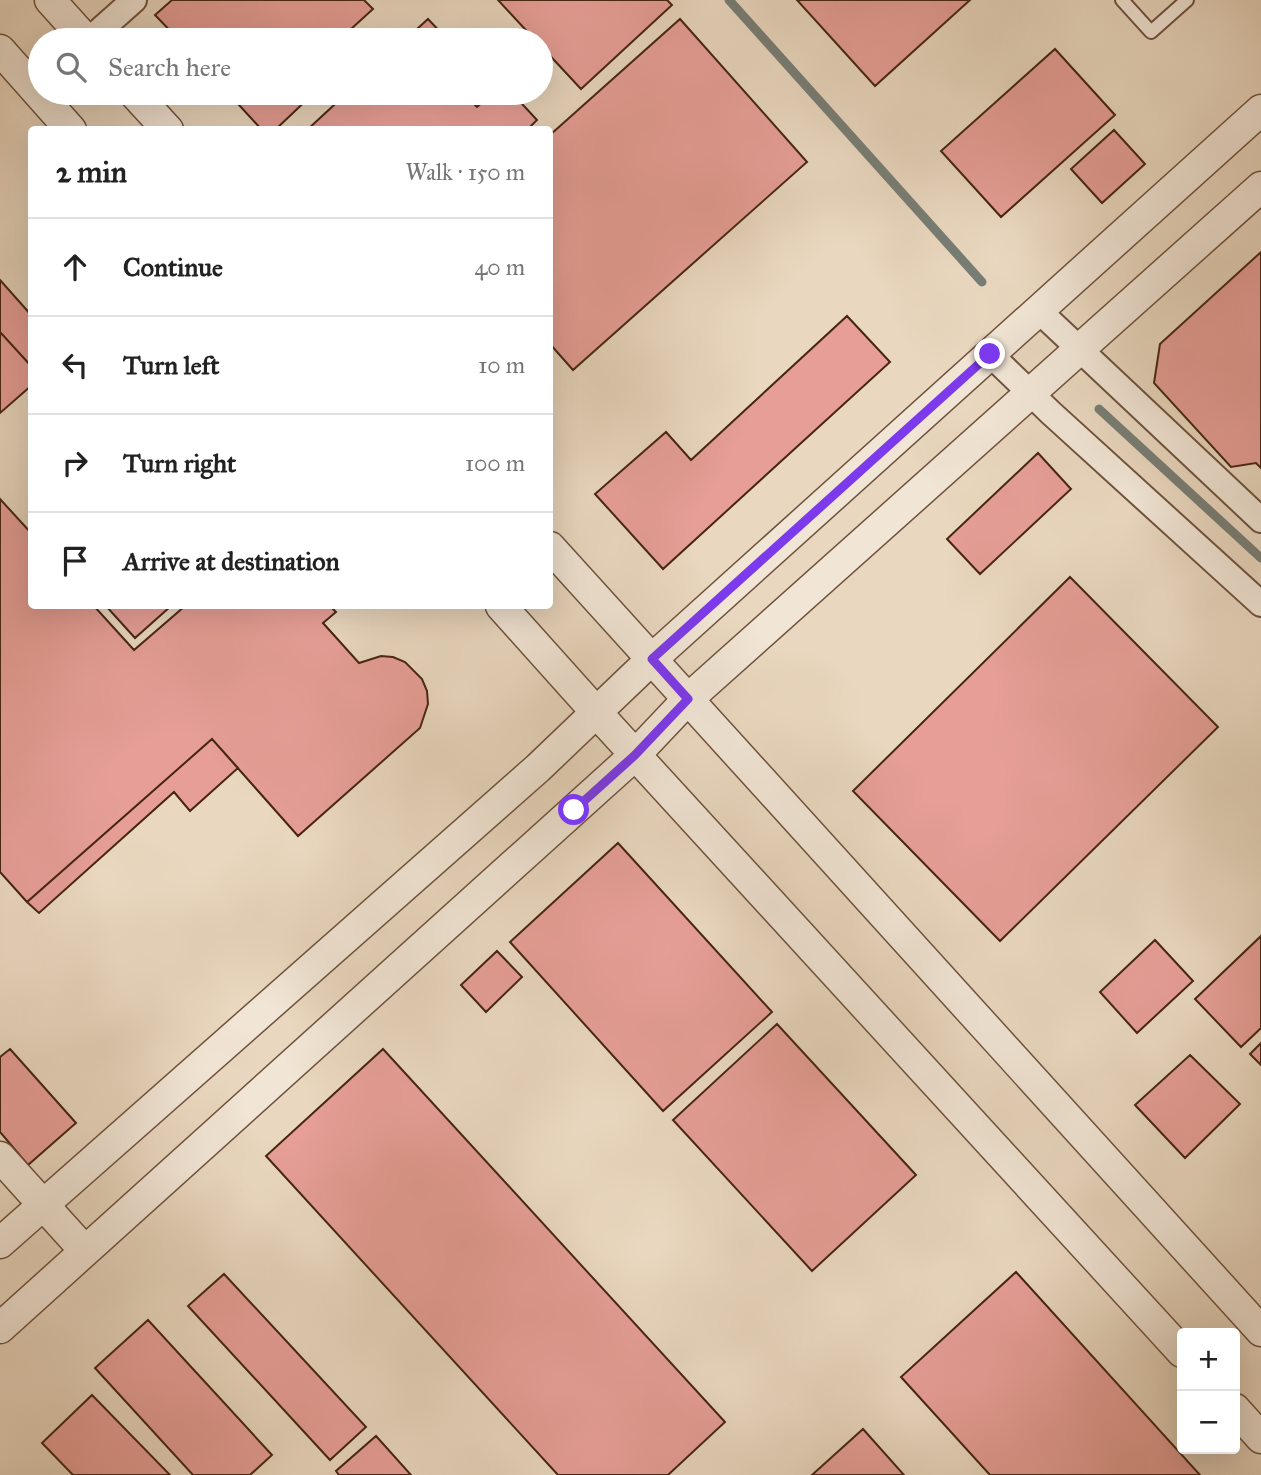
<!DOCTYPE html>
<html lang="en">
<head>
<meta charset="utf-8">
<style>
  :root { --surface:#fff; --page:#f6f6f6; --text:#222; --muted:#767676; --line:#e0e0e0 }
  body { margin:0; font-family:"IM FELL Great Primer",serif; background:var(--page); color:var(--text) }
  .controls { position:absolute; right:21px; bottom:21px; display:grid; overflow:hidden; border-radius:7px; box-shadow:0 7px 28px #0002 }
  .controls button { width:63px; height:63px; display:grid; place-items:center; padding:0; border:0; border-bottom:2px solid var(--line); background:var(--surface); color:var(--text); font:35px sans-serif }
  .stop { position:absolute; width:21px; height:21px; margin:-16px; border:5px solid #7c3aed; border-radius:50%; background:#fff }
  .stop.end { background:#7c3aed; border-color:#fff; box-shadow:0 2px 7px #0008 }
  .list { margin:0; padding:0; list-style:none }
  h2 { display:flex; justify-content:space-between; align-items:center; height:91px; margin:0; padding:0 28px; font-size:30px }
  h2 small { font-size:23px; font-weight:400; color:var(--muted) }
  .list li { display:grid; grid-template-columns:46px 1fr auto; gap:21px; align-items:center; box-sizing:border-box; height:98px; padding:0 28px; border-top:2px solid var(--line) }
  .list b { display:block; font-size:26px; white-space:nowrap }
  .list em { font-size:23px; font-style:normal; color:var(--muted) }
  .icon { flex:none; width:38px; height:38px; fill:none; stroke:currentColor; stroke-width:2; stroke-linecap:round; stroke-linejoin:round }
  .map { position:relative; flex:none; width:1261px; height:1475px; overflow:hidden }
  .search { position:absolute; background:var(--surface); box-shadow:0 7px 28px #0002; left:28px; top:28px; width:525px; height:77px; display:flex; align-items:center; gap:18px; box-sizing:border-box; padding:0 24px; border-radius:38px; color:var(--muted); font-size:26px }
  .panel { position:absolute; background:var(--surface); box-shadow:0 7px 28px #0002; left:28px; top:126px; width:525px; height:483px; border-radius:7px }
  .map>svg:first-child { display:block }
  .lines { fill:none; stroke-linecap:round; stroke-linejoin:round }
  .stream { stroke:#777d75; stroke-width:9 }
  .building { fill:#e69e96; stroke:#462513; stroke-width:2 }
  .service-casing { stroke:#6f523e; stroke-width:16 }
  .minor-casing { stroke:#6f523e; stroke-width:28 }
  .tertiary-casing { stroke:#6f523e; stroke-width:33 }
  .service { stroke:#f1e5d5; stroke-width:12 }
  .minor { stroke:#f1e5d5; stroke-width:24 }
  .tertiary { stroke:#f1e5d5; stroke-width:30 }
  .route { stroke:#7c3aed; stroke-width:9 }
</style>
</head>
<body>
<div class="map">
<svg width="1261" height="1475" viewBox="0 0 1261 1475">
  <rect width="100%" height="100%" fill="#e9d7bf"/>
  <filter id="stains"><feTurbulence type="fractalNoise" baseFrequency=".00286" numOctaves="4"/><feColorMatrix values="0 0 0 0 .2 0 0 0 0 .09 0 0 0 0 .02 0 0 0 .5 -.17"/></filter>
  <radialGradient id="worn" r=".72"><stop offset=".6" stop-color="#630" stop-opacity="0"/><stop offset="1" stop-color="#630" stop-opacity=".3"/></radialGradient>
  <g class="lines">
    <path class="stream" d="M729,0L982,282
      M1099,409L1261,558"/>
  </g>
  <path class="building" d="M172,0H364L373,9L339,40H179L155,15Z
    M498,0H667L672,5L581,89L541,46V40H535Z
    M797,0H970L875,86Z
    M428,19L448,40H405Z
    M680,19L807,162L573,370L550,344V135Z
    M1055,49L1115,115L1001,217L941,151Z
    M228,93H314L275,130H262Z
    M347,93H463L477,107L493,93H512L537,120L527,130H307Z
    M1114,130L1145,164L1102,203L1071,169Z
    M1261,252V468L1256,463L1231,467L1154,383L1160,344Z
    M0,280L32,316V367L0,332Z
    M847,316L890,362L663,569L595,494L666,432L691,460Z
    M0,332L32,367V385L0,413Z
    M1038,453L1071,489L980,574L947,539Z
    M0,499L32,534V606H94L134,650L185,606H330L336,612L323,623L359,663L381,656L393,657L405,662L422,679L427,691L428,704L420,728L298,836L212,739L27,902L0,872Z
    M1070,577L1218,727L1000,941L853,791Z
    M106,606H171L135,638Z
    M212,739L238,768L190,811L174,792L39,913L27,902Z
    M618,843L772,1012L663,1111L510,942Z
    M1261,936V1028L1241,1047L1195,999Z
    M1155,940L1193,981L1137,1033L1100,992Z
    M497,951L522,977L486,1012L461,985Z
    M777,1024L916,1175L812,1271L673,1120Z
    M1261,1043V1065L1250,1054Z
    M10,1049L76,1123L28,1165L0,1132V1057Z
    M383,1049L725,1422L668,1475H558L266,1156Z
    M1190,1055L1240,1104L1185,1158L1135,1105Z
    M1016,1272L1200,1475H990L901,1377Z
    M224,1274L366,1427L330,1460L188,1306Z
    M148,1320L272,1455L250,1475H193L95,1368Z
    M92,1395L170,1475H73L42,1443Z
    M863,1429L904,1475H812Z
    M376,1436L411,1475H339L336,1471Z"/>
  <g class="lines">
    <defs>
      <path id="service" d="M1122,0L1151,32L1187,0"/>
      <path id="minor" d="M89,40L134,0
        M1038,310L1261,520
        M990,354L1051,413L1261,604"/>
      <path id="tertiary" d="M50,0L86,40
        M0,50L71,130
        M134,93L168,130
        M550,547L1261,1331
        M501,606L596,712L1182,1352
        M0,1157L85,1251
        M0,1243L538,768L652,659L1261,110
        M0,1328L635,755L688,699L1261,187
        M1235,1409L1261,1438"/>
    </defs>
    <use href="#service" class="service-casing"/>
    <use href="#minor" class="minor-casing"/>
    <use href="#tertiary" class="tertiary-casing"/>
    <use href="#service" class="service"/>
    <use href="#minor" class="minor"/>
    <use href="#tertiary" class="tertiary"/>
  </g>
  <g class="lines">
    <path class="route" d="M574,810L635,755L688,699L652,659L990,354"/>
  </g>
  <rect width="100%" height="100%" filter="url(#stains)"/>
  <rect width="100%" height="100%" fill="url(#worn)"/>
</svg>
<div class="controls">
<button>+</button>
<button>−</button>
</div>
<div class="stop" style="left:574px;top:810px"></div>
<div class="stop end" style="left:990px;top:354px"></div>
<div class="search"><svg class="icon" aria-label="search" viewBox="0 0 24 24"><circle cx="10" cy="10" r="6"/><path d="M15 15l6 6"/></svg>Search here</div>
<section class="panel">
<h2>2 min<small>Walk · 150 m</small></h2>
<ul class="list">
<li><svg class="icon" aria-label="ahead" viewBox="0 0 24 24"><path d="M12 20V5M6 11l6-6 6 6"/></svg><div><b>Continue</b></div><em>40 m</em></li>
<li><svg class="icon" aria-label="left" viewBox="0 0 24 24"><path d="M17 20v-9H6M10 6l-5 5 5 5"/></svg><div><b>Turn left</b></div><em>10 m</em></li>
<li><svg class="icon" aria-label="right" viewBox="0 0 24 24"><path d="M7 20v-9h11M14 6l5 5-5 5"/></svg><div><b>Turn right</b></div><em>100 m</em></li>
<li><svg class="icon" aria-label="arrive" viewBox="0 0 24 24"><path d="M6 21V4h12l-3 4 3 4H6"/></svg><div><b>Arrive at destination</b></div></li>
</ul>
</section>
</div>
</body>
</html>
